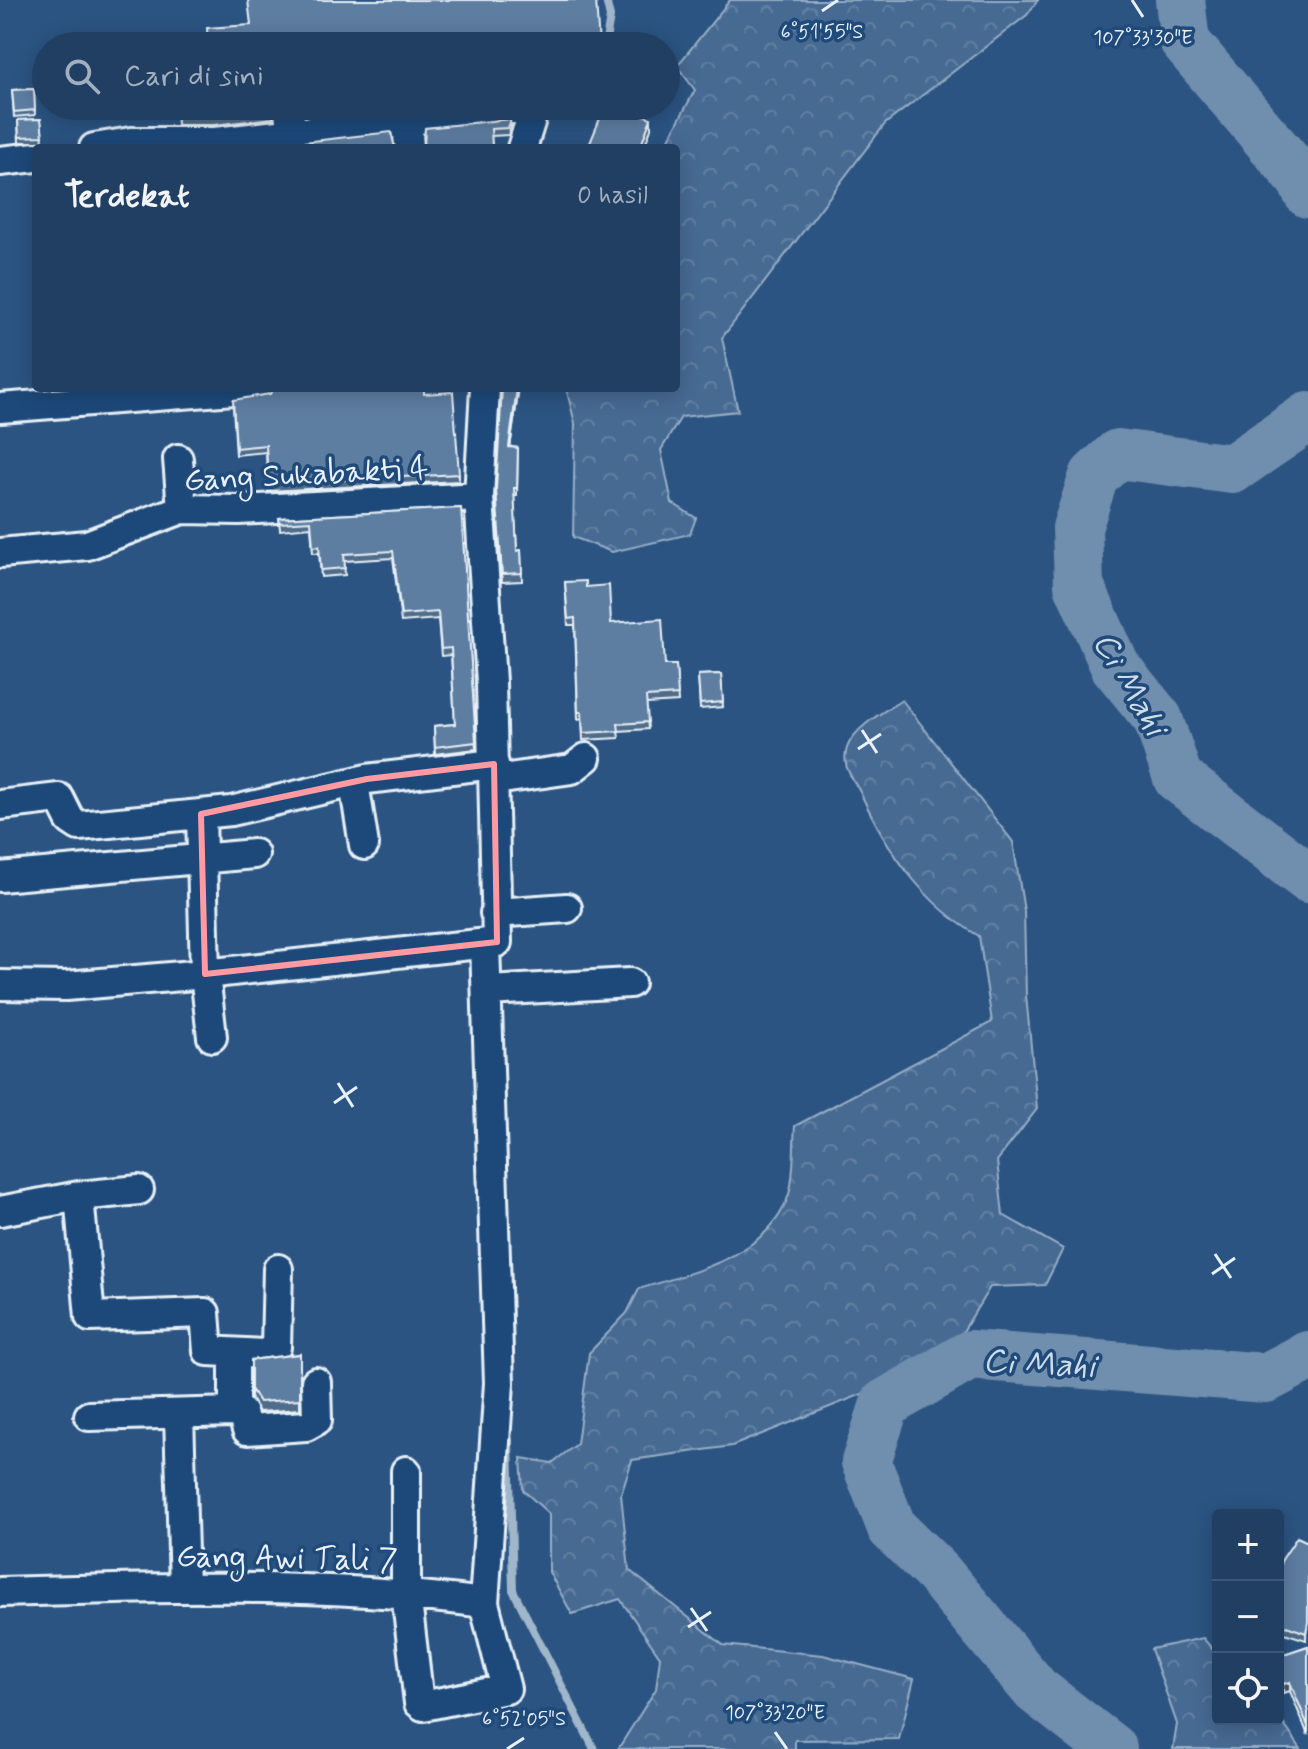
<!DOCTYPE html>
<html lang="id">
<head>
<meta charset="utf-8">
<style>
  :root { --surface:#203f62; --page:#2d4a6b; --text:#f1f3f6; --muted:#a2afbe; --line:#3d5877 }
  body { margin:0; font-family:Mynerve,sans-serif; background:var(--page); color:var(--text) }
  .controls { position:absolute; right:24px; bottom:24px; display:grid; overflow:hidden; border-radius:8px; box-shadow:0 4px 20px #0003 }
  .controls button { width:72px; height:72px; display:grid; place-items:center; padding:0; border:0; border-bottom:2px solid var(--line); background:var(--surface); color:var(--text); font:40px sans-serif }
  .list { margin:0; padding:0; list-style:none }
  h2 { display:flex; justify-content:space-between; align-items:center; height:104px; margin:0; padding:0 32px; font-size:34px }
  h2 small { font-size:26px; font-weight:400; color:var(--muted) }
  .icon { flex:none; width:44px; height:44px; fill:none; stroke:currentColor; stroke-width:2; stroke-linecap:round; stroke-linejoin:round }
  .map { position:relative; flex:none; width:1308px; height:1749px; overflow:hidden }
  .search { position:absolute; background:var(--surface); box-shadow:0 4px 20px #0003; left:32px; top:32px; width:648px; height:88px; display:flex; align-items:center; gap:20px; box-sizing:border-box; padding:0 28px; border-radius:44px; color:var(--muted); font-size:30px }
  .panel { position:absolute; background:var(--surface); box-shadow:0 4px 20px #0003; left:32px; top:144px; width:648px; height:248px; border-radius:8px }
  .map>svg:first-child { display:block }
  .forest { fill:url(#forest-crowns); stroke:#98aec6; stroke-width:2 }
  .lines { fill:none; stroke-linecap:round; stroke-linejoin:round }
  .stream { stroke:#a0b6cb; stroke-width:8 }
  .river { stroke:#708ead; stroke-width:50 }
  .minor-casing { stroke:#e8f1f8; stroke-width:34 }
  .minor { stroke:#1f4a7a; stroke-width:28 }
  .wall { fill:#506c8a; stroke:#e8f1f8; stroke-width:2 }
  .shaded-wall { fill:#415871; stroke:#e8f1f8; stroke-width:2 }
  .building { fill:#5d7da1; stroke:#e8f1f8; stroke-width:2 }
  .marked { fill:none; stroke:#ff9aa2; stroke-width:6; stroke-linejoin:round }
  .ticks { fill:none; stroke:#e8f1f8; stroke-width:3 }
  .labels { text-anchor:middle; stroke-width:7; stroke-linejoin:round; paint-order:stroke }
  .street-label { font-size:32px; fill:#e8f1f8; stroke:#1f4a7a }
  .water-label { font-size:34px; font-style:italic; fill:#d0dde9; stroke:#1f4a7a }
  .ticks-label { font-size:20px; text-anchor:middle; fill:#e8f1f8; stroke:#1f4a7a; stroke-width:7; stroke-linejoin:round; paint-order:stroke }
</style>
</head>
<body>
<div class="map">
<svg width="1308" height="1749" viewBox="0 0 1308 1749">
  <defs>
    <pattern id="forest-crowns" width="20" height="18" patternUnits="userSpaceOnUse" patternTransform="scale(2)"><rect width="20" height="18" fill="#476b93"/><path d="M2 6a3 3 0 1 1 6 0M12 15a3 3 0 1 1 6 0" fill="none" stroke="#6281a3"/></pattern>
  </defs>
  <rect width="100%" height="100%" fill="#2b5482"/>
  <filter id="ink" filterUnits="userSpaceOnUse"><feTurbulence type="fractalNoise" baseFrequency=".0125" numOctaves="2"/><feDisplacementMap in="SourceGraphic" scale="16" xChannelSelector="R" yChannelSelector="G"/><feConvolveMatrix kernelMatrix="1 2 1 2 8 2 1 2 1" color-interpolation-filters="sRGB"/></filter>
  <g filter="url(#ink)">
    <path class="forest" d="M730,0H1038L1027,15L885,124L722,338L738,411L681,417L661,450L672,503L696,518L690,534L612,552L573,537L575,423L566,388H676V148H664L695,90L677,66Z
      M902,700L1013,842L1024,911L1026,995L1037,1109L997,1161L1003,1215L1063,1249L1045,1285L990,1287L945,1361L732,1446L632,1460L621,1494L629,1570L723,1645L823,1655L914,1679L899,1739L795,1740V1749H618L656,1689L660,1657L620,1599L572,1614L549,1572V1514L523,1490L521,1458L552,1463L577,1444L589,1353L627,1313L639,1289C693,1272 770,1256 789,1194C795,1174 793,1147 795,1126L992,1022L979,936C923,904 887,850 860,792C852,777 841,766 847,748C854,727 885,711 902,700Z
      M1203,1638L1218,1656V1719L1278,1716L1301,1749H1173L1177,1724L1151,1649Z"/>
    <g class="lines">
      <path class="stream" d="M605,46L610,17L606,0
        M509,1440L513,1590L594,1749"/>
      <path class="river" d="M1180,0L1185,42L1301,179L1308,193
        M1308,417L1232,469L1118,454L1094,476L1077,528L1079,585L1115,666L1158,719L1178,778L1308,878
        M1112,1749L1036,1690L938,1573L892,1528L866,1462L885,1404L970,1355L1266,1378L1308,1356"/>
      <defs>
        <path id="minor" d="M288,106L292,133
          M407,119L409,148
          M94,148L131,142H215L526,107L532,116L522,148
          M0,161L36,157
          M0,408L260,388
          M178,459L182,509
          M0,553L87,545L182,509L239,510L479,497
          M495,780L572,769L586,758
          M354,783L364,845
          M0,805L59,798L70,820L79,826L231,811L367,779L494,764
          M201,814L205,974L212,1037
          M0,877L254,854
          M495,913L567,908
          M0,985L66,986L205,974L497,942L491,682L479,497L485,388
          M488,991L630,983
          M79,1196L90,1317L205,1313L208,1351L265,1354L276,1347L278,1269
          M0,1211L79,1196L139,1190
          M234,1412V1354
          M179,1415L184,1587
          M89,1416L234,1412L242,1413L247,1430L306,1426L317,1420L316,1382
          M0,1592C161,1587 324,1582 484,1603L506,1689L423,1706L419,1703L406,1593V1471
          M484,1603L499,1383L485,944"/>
      </defs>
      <use href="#minor" class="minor-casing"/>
      <use href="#minor" class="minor"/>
    </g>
    <path class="wall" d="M34,89L35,115L14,117L12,90Z
      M176,106H273V118L214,125H177Z
      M304,106H383L306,115Z
      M41,119L43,142H19L18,120Z
      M511,126L508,135L491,136L492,148H424L425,128Z
      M270,394H424L459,474V481L268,491L266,452L236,455L233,407Z
      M518,394L510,447L518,448L517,496H514L517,551L521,550L522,581L502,582L496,497Z
      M461,508L476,749L435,754L434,726L455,724L451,655L441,656L438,619L401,622L393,558L344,561L345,575L321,577L319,553H313L311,527L280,530L279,518Z
      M565,582L586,587L611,623L665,665H676L678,702L646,704L648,729L618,731L619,738L583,740L582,718L578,719L575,625H568Z
      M721,674L723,707L700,709L698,675Z
      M300,1354V1409L259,1412L251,1399V1360Z
      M1308,1543L1306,1640L1278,1631V1570Z
      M1308,1646V1735L1290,1691L1283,1693L1278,1678V1656Z"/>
    <path class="shaded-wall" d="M651,118V128L644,148H640Z
      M518,388V394L509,455V447Z
      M1290,1682V1691L1283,1693V1684Z"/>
    <path class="building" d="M248,0H596L599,46H208L207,28L251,25Z
      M34,89L35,110L14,112L12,90Z
      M176,106H273V110L214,116H177Z
      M605,106H618L651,118L640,148H588Z
      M41,119L43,136L19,137L18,120Z
      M511,119L508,128L491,129L492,147L424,148L425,128Z
      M391,132L395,148H251Z
      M273,388H424V394L453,392L459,474L268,484L266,445L236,448L233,400L270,394Z
      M502,388H517L509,447L518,448L517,488H514L517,551L521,550L522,573L502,574L496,489Z
      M461,508L476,742L435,747L434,726L455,724L451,648L441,649L438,612L401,615L393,551L344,554L345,568L321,570L319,546L313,547L311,521L280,523L279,518Z
      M586,581V587L609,585L611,623L662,619L665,665H676L678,695L646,697L648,722L618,724L619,731L583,733L582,712H578L575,618L568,619L565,582Z
      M721,674L723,702L700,704L698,675Z
      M300,1354V1399L259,1402L251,1389V1360Z
      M1297,1537L1308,1542V1622L1306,1633L1278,1623V1570L1281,1561Z
      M1308,1646V1726L1290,1682L1283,1684L1278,1669V1656Z"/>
  </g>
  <path class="marked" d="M494,764L497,942L205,974L201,814L367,779Z"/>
  <path class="ticks" d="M1132,0L1143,17M822,11L838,0M862,730L877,753M858,749L881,734M338,1083L353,1107M334,1103L357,1087M1215,1254L1231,1278M1212,1274L1235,1258M691,1608L707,1631M688,1627L711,1612M775,1732L787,1749M507,1749L524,1738"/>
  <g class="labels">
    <g class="street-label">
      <text transform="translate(306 473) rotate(-3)" y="11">Gang Sukabakti 4</text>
      <text transform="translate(287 1557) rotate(1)" y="11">Gang Awi Tali 7</text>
    </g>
    <g class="water-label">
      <text transform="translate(1131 683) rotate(60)" y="12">Ci Mahi</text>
      <text transform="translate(1039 1362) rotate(3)" y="12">Ci Mahi</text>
    </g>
  </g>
  <g class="ticks-label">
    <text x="822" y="38">6°51'55"S</text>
    <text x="1143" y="44">107°33'30"E</text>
    <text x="775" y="1719">107°33'20"E</text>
    <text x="524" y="1725">6°52'05"S</text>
  </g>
</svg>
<div class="controls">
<button>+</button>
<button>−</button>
<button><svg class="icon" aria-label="locate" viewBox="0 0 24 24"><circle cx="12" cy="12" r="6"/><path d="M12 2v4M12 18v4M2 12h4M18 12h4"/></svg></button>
</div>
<div class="search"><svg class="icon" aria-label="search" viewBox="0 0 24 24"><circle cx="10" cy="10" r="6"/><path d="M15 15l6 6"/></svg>Cari di sini</div>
<section class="panel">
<h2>Terdekat<small>0 hasil</small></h2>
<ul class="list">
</ul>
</section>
</div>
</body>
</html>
